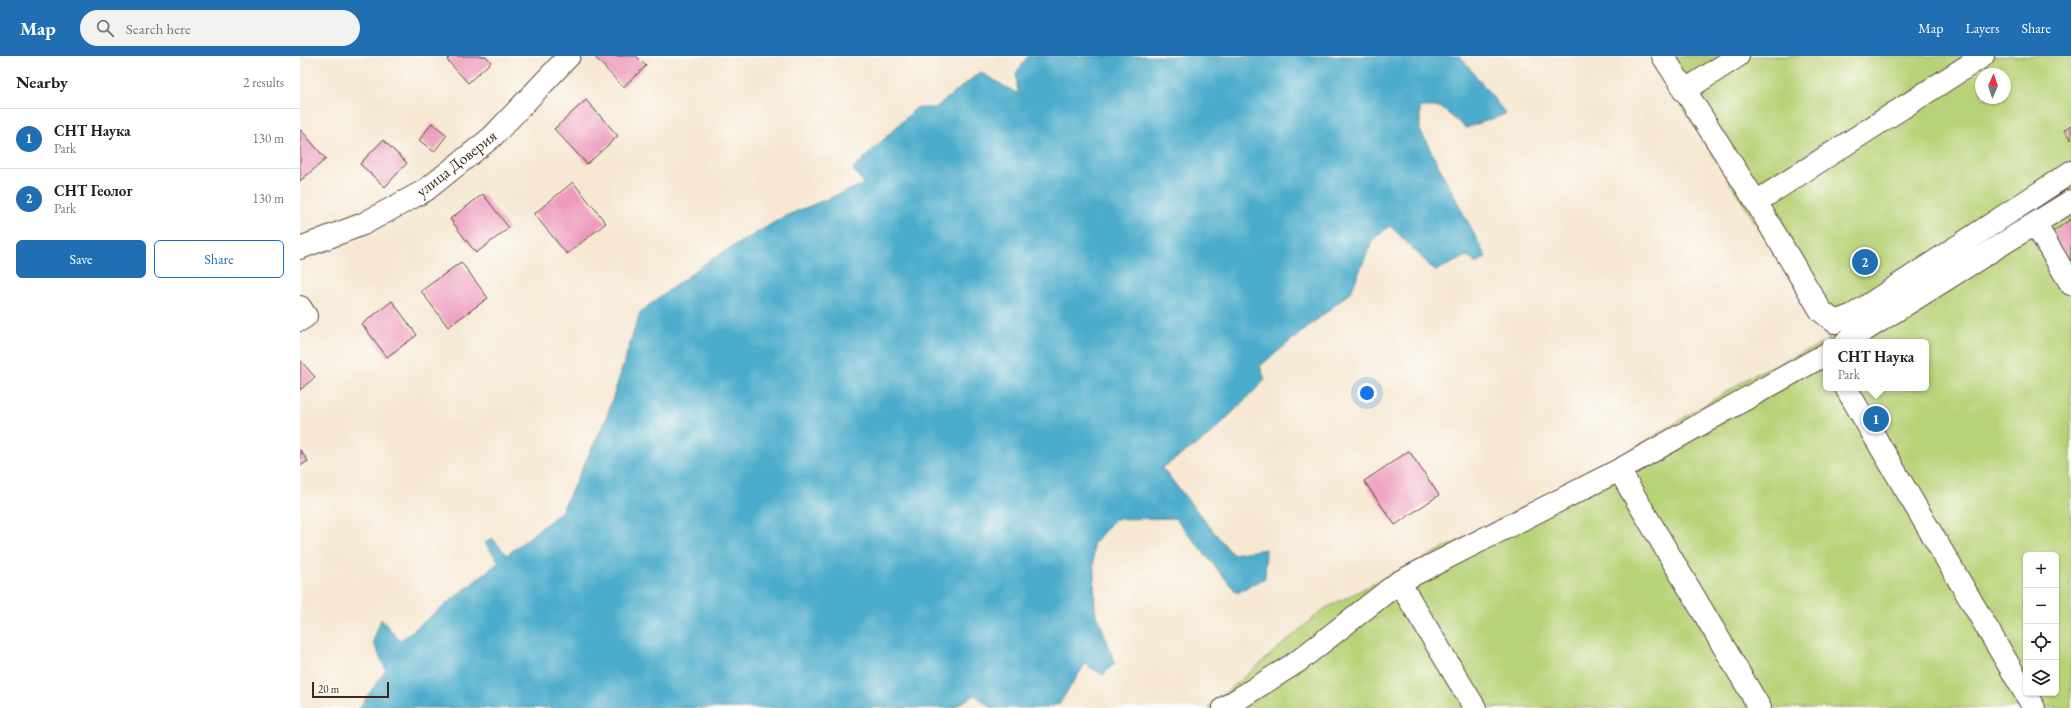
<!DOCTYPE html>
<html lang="en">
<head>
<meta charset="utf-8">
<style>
  :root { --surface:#fff; --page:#f2f2f2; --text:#222; --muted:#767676; --line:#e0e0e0; --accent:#1f6fb2 }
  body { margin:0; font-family:"EB Garamond",serif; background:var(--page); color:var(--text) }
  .controls { position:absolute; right:12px; bottom:12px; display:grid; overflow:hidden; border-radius:6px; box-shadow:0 1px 3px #0004 }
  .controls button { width:36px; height:36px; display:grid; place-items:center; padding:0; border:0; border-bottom:1px solid var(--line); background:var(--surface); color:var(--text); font:20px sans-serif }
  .compass { position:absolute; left:1675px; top:12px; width:36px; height:36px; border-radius:50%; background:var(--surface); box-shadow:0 1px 3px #0004; rotate:3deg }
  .scale { position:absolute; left:12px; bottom:10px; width:77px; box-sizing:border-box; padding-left:4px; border:2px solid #3b2a1e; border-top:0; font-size:11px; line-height:14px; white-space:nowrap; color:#3b2a1e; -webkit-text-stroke:3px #fdfcf7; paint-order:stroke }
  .you { position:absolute; left:1067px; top:337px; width:14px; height:14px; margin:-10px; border:3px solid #fff; border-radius:50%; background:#1a73e8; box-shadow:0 0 0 6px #1a73e833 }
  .badge { display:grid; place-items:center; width:26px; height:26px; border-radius:50%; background:var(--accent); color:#fff; font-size:13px; font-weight:700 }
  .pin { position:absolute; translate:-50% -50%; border:2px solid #fff; box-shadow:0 1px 4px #0006 }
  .popup { position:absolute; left:1523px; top:283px; width:106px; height:52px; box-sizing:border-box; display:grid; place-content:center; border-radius:6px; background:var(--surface); filter:drop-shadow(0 1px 3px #0005); font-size:13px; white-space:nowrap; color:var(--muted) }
  .popup b { font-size:15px; color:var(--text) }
  .popup::after { content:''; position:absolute; left:50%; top:100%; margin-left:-8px; border:8px solid transparent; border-top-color:var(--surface) }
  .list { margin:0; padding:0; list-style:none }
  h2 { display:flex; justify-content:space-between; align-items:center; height:52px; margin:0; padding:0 16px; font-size:17px }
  h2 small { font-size:13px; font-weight:400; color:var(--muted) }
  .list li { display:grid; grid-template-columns:26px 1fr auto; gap:12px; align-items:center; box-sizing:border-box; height:60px; padding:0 16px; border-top:1px solid var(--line) }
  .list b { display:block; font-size:15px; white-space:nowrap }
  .list p { margin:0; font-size:13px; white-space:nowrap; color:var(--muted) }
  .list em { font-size:13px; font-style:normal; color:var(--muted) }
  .actions { display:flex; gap:8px; padding:12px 16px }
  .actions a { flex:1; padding:9px 0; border:1px solid var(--accent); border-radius:6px; text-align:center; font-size:14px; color:var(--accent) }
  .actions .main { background:var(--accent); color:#fff }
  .icon { flex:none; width:22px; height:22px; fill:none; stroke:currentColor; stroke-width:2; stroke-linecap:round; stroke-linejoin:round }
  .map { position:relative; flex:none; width:1771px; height:652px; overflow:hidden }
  header { display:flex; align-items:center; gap:24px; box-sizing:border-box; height:56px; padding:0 20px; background:var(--accent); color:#fff }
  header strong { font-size:19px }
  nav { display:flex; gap:22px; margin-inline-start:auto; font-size:14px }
  .search { width:280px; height:36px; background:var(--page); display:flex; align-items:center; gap:10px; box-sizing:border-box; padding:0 14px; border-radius:22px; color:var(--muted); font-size:15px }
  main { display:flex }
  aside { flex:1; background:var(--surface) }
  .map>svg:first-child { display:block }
  .green { fill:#b8d277; stroke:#7a7e4a; fill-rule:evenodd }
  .water { fill:#4caccb; stroke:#446b74 }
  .building { fill:#ed9bbe }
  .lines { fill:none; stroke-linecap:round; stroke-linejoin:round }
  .minor-casing { stroke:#574639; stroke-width:24 }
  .minor { stroke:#fff; stroke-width:22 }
  .labels { text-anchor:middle; stroke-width:3.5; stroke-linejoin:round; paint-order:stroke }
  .street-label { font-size:16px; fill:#3b2a1e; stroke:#fdfcf7 }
</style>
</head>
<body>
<header>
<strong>Map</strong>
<div class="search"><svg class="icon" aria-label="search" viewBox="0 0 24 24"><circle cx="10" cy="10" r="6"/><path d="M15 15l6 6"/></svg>Search here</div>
<nav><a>Map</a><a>Layers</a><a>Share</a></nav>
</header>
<main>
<aside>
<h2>Nearby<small>2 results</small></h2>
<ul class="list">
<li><span class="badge">1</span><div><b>СНТ Наука</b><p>Park</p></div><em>130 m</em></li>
<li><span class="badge">2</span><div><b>СНТ Геолог</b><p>Park</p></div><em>130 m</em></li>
</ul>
<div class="actions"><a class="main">Save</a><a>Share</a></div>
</aside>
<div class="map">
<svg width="1771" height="652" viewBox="0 0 1771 652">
  <rect width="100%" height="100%" fill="#fdfcf7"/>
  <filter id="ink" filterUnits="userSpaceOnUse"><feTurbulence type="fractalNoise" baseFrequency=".025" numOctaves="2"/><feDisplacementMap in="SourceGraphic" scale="8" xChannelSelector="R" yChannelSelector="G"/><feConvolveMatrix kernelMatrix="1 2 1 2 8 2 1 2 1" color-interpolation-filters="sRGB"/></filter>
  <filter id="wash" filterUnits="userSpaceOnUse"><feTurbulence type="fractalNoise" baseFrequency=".012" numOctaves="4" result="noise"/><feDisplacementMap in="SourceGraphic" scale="16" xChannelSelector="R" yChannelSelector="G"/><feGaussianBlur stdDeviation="0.9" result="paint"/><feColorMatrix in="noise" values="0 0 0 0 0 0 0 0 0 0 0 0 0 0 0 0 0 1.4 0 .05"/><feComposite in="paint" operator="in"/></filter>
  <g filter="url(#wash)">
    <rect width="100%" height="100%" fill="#f6e8d3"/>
    <path class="green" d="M1350,0H1771V652H908L1024,553L1307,409L1457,317L1526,286V332H1626V286H1526L1530,284ZM1681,18H1705V42H1681ZM1726,499H1756V637H1726Z"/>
    <path class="water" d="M728,0H1160L1206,58L1166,72L1140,51H1120V74L1186,201L1176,208L1167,200L1135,215L1090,170L1073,183L1051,236L960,310L965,324L910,379L862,412L932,498L966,493L965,522L937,537L875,462L815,463L793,488L795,553L815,607L803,619L785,608L760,647L746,652H692L675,639L653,652H59L86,614L73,586L81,563L100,585L199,506L185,487L192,482L207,499L261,456L306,363L340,256L404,208L485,160L564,128L553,113L616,52H635L680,16L718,38L716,17Z"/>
    <g id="blocks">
      <path class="building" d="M151,0H186L191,6L168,27L147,4Z
        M294,0H336L346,10L323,31Z
        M286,44L318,80L287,108L254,73Z
        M132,67L147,79L134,96L119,84Z
        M1771,69V84L1764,74Z
        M1,74L26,103L0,125V75Z
        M83,84L107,107L85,131L60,108Z
        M273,126L306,167L267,198L234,158Z
        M183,138L209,172L176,197L150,163Z
        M1771,163V205L1751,177Z
        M161,206L188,242L148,271L121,235Z
        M92,245L117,279L87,301L62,268Z
        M0,304L15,321L0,334Z
        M0,394L8,405L0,410Z
        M1109,395L1139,439L1095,469L1064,425Z"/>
    </g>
  </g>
  <g filter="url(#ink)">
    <use href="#blocks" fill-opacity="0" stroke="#574639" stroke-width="1"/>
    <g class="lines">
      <defs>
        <path id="minor" d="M1363,0L1456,146L1521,255L1535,266L1553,259L1771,116
          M1384,35L1438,0
          M1456,146L1683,0
          M1735,168L1771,228
          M0,192L63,168L126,134L192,81L269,0
          M0,251L6,260L0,264
          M1546,286L1771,145
          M1546,332L1734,652
          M1319,414L1460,652
          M1099,526L1175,652
          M924,652L997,606L1099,526L1319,414L1526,298"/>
      </defs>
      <use href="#minor" class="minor-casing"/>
      <use href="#minor" class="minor"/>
    </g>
  </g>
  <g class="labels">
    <g class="street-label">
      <text transform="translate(156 107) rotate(-38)" y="6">улица Доверия</text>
    </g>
  </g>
</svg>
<div class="controls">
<button>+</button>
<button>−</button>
<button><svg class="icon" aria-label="locate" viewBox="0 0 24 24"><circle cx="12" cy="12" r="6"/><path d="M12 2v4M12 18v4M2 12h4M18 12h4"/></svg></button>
<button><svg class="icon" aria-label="layers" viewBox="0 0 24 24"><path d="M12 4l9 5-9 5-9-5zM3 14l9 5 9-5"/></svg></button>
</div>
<svg class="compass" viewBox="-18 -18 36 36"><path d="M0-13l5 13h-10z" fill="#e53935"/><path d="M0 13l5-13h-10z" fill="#767676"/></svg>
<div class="scale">20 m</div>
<div class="you"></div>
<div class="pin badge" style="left:1576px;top:363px">1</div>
<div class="popup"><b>СНТ Наука</b>Park</div>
<div class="pin badge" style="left:1565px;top:206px">2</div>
</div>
</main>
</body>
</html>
